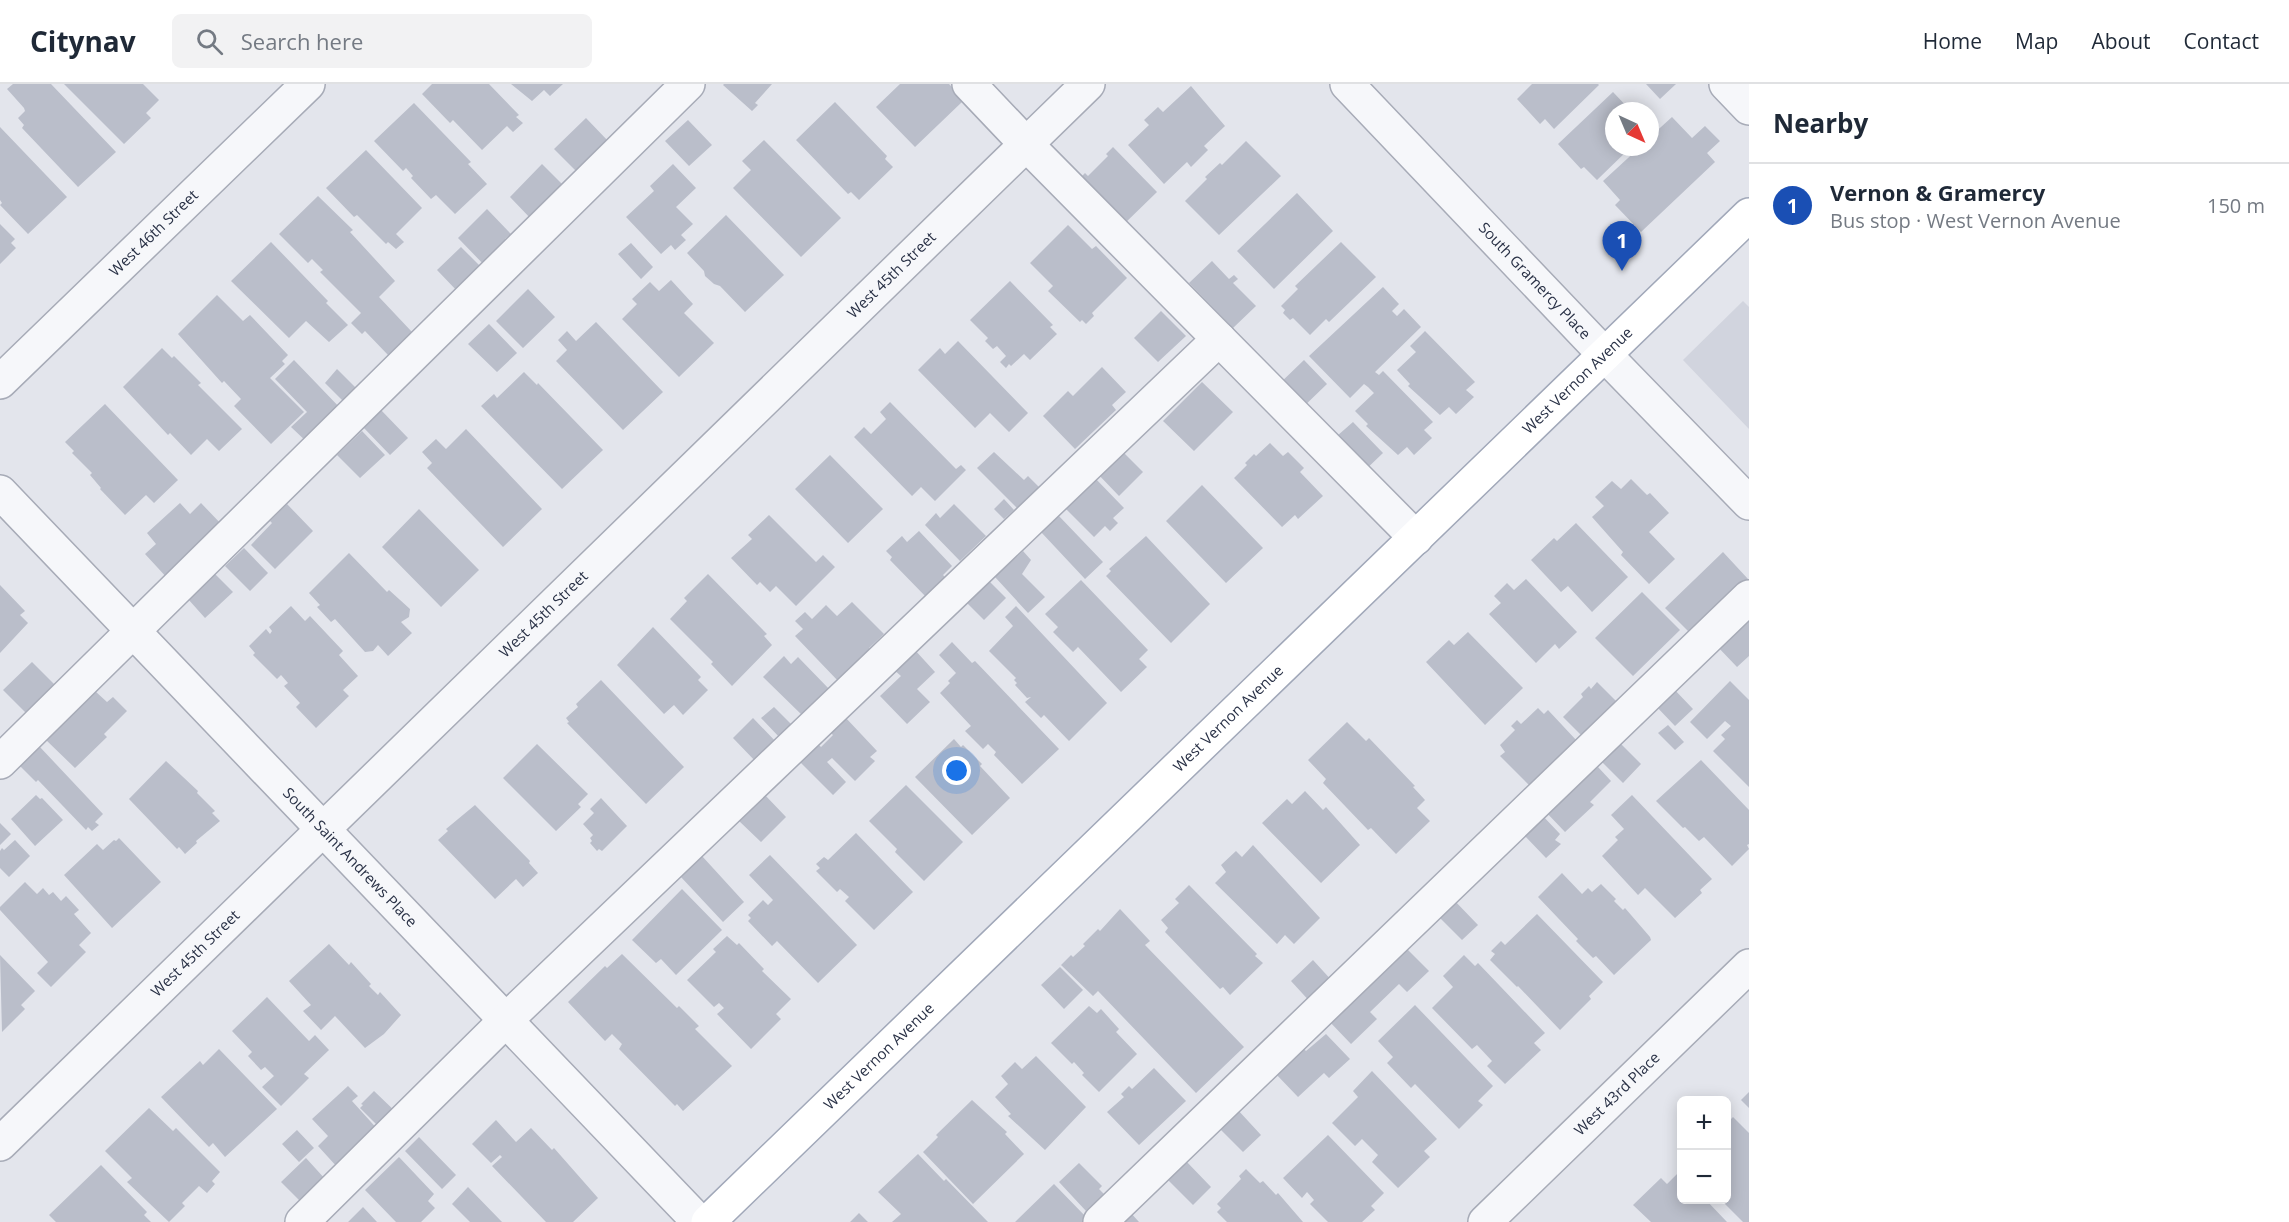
<!DOCTYPE html>
<html lang="en">
<head>
<meta charset="utf-8">
<style>
  :root { --surface:#fff; --page:#f2f2f3; --text:#1f2937; --muted:#747a83; --line:#e0e1e3; --accent:#111827 }
  body { margin:0; font-family:"Open Sans",sans-serif; background:var(--page); color:var(--text) }
  .controls { position:absolute; right:18px; bottom:18px; display:grid; overflow:hidden; border-radius:9px; box-shadow:0 3px 15px #0003 }
  .controls button { width:54px; height:54px; display:grid; place-items:center; padding:0; border:0; border-bottom:2px solid var(--line); background:var(--surface); color:var(--text); font:30px sans-serif }
  .compass { position:absolute; left:1605px; top:18px; width:54px; height:54px; border-radius:50%; background:var(--surface); box-shadow:0 3px 15px #0003; rotate:136deg }
  .you { position:absolute; left:957px; top:687px; width:21px; height:21px; margin:-15px; border:4px solid #fff; border-radius:50%; background:#1a73e8; box-shadow:0 0 0 9px #1a73e833 }
  .badge { display:grid; place-items:center; width:39px; height:39px; border-radius:50%; background:var(--accent); color:#fff; font-size:20px; font-weight:700 }
  .pin { position:absolute; translate:-50% -50px; filter:drop-shadow(0 2px 3px #0008) }
  .pin::after { content:''; position:absolute; top:32px; width:21px; height:18px; background:inherit; clip-path:polygon(0 0,100% 0,50% 100%) }
  .list { margin:0; padding:0; list-style:none }
  h2 { display:flex; justify-content:space-between; align-items:center; height:78px; margin:0; padding:0 24px; font-size:26px }
  h2 small { font-size:20px; font-weight:400; color:var(--muted) }
  .list li { display:grid; grid-template-columns:39px 1fr auto; gap:18px; align-items:center; box-sizing:border-box; height:84px; padding:0 24px; border-top:2px solid var(--line) }
  .list b { display:block; font-size:22px; white-space:nowrap }
  .list p { margin:0; font-size:20px; white-space:nowrap; color:var(--muted) }
  .list em { font-size:20px; font-style:normal; color:var(--muted) }
  .icon { flex:none; width:33px; height:33px; fill:none; stroke:currentColor; stroke-width:2; stroke-linecap:round; stroke-linejoin:round }
  .map { position:relative; flex:none; width:1749px; height:1138px; overflow:hidden }
  header { display:flex; align-items:center; gap:36px; box-sizing:border-box; height:84px; padding:0 30px; background:var(--surface); border-bottom:2px solid var(--line) }
  header strong { font-size:28px }
  nav { display:flex; gap:33px; margin-inline-start:auto; font-size:21px }
  .search { width:420px; height:54px; background:var(--page); display:flex; align-items:center; gap:15px; box-sizing:border-box; padding:0 21px; border-radius:9px; color:var(--muted); font-size:22px }
  main { display:flex }
  aside { flex:1; background:var(--surface) }
  .map>svg:first-child { display:block }
  .built { fill:#d1d4de }
  .building { fill:#babeca }
  .lines { fill:none; stroke-linecap:round; stroke-linejoin:round }
  .minor-casing { stroke:#a7abb7; stroke-width:36 }
  .major-casing { stroke:#a1a8b9; stroke-width:36 }
  .minor { stroke:#f6f7fa; stroke-width:33 }
  .major { stroke:#fff; stroke-width:33 }
  .labels { text-anchor:middle; stroke-width:6; stroke-linejoin:round; paint-order:stroke }
  .street-label { font-size:15px; fill:#293146; stroke:#f3f5f9 }
</style>
</head>
<body>
<header>
<strong>Citynav</strong>
<div class="search"><svg class="icon" aria-label="search" viewBox="0 0 24 24"><circle cx="10" cy="10" r="6"/><path d="M15 15l6 6"/></svg>Search here</div>
<nav><a>Home</a><a>Map</a><a>About</a><a>Contact</a></nav>
</header>
<main>
<div class="map">
<svg width="1749" height="1138" viewBox="0 0 1749 1138">
  <rect width="100%" height="100%" fill="#e3e5ec"/>
  <path class="built" d="M1743,217L1749,223V345L1683,276Z"/>
  <path class="building" d="M13,0H51L116,68L78,103L22,44L24,41L18,34L25,27L24,24L7,5Z
    M64,0H143L159,16L146,29L151,34L124,60Z
    M432,0H489L519,31L516,33L523,39L513,48L507,42L482,66L453,36L450,39L422,10Z
    M511,0H563L550,12L544,6L532,17Z
    M724,0H772L755,19L758,21L752,27L723,1Z
    M900,0H949L961,12L959,14L962,18L915,63L876,23Z
    M1532,0H1598L1599,1L1554,45L1545,35L1540,40L1517,15Z
    M1646,0H1676L1660,15Z
    M1191,2L1225,42L1204,62L1208,66L1191,83L1187,78L1164,100L1128,61L1149,41L1144,36L1158,23L1163,28Z
    M1613,8L1631,27H1614V63H1631L1597,96L1584,83L1581,85L1558,60Z
    M835,18L887,72L885,75L893,83L859,116L851,108L848,110L796,56Z
    M414,19L471,78L468,80L487,100L455,130L436,111L431,115L411,94L413,92L406,84L403,87L374,57Z
    M1672,33L1692,54L1705,42L1720,57L1707,69L1715,78L1641,148L1615,121L1620,116L1603,97L1640,63H1650V53Z
    M586,34L609,58L577,88L554,65Z
    M688,36L712,61L689,82L665,57Z
    M0,43L67,113L28,150L0,121L2,119L0,116Z
    M764,56L841,134L801,173L733,104L751,86L742,77Z
    M1246,57L1281,92L1219,151L1185,117L1207,95L1205,93L1220,79L1222,81Z
    M1113,63L1157,108L1121,143L1078,96L1085,89L1088,92L1108,72L1106,70Z
    M366,66L422,124L396,150L404,158L396,165L388,158L386,160L357,131L354,133L326,104Z
    M542,80L566,104L533,137L510,113Z
    M673,80L696,104L676,123L693,140L681,151L686,156L675,166L671,161L661,170L626,133L654,107L650,102Z
    M1297,109L1333,147L1274,205L1237,167Z
    M318,112L353,146L350,148L395,197L379,213L412,248L388,271L365,247L362,250L351,239L361,229L320,188L323,186L312,175L308,179L279,150Z
    M487,125L511,150L505,155L512,162L489,186L458,154Z
    M726,131L784,191L745,228L720,202L714,200L705,192L704,187L687,169Z
    M0,140L15,155L11,159L16,164L0,180Z
    M1068,141L1092,165L1096,162L1127,194L1092,229L1094,232L1086,240L1082,236L1080,238L1048,207L1053,202L1030,179Z
    M271,158L328,217L326,219L348,241L329,258L306,237L289,254L231,197Z
    M1341,158L1376,193L1329,238L1326,235L1310,251L1293,234L1290,236L1283,229L1285,226L1281,222L1298,205L1295,202Z
    M631,159L653,183L641,195L618,170Z
    M461,163L484,186L459,209L437,186Z
    M1212,177L1229,195L1234,191L1238,195L1233,199L1256,222L1233,244L1189,199Z
    M671,196L693,220L684,229L714,259L679,293L622,235L637,220L632,215L650,198L659,207Z
    M1010,197L1053,241L1050,243L1057,250L1030,276L1024,270L1011,282L1009,280L1006,284L1000,278L1006,272L997,262L993,265L985,257L988,254L970,236Z
    M1383,203L1399,220L1392,227L1397,232L1404,225L1421,243L1375,288L1379,291L1383,287L1433,338L1424,346L1432,354L1414,371L1407,363L1398,371L1366,342L1368,340L1355,327L1374,309L1368,303L1364,300L1350,314L1309,272Z
    M528,205L555,233L523,264L496,237Z
    M217,211L243,237L250,231L288,271L282,277L285,280L270,294L304,328L271,360L234,322L241,315L224,297L222,299L178,250Z
    M1161,227L1186,252L1158,278L1134,254Z
    M596,238L663,308L623,346L556,277L567,266L558,256L567,247L576,257Z
    M489,240L517,269L497,288L468,260Z
    M1425,247L1475,298L1466,306L1474,313L1456,330L1449,323L1440,331L1408,302L1410,300L1397,286L1416,268L1410,262Z
    M958,257L1028,329L1009,348L990,329L975,344L918,286L940,264L945,270Z
    M162,264L172,274L174,272L201,299L198,301L242,345L219,367L207,355L191,371L170,349L168,351L123,303Z
    M294,276L343,327L309,360L291,343L307,328L275,295Z
    M1304,276L1327,300L1299,327L1276,303Z
    M1102,283L1126,308L1112,321L1116,326L1075,365L1043,332L1068,307L1073,312Z
    M337,285L359,307L346,320L325,299Z
    M524,288L537,301L538,299L603,366L562,405L481,322L494,310L497,314Z
    M1202,298L1233,328L1194,367L1163,337Z
    M890,318L956,385L961,381L966,386L935,417L921,403L912,412L854,353L864,343L871,350L886,335L880,328Z
    M105,320L178,396L154,419L146,411L125,431L100,405L101,404L90,391L92,389L72,369L74,367L65,358Z
    M381,326L408,354L390,371L363,343Z
    M1353,338L1383,369L1360,391L1329,359Z
    M466,345L542,425L503,463L427,384L432,379L422,368L436,355L446,365Z
    M362,347L385,371L360,394L337,371Z
    M1270,359L1283,372L1288,368L1304,384L1300,388L1323,412L1298,435L1295,431L1282,443L1234,394L1247,381L1245,379L1254,370L1256,372Z
    M1120,365L1143,388L1119,412L1096,388Z
    M994,368L1024,396L1028,392L1039,403L1017,424L977,384Z
    M830,371L883,425L848,459L795,405Z
    M1093,392L1124,424L1113,434L1118,439L1110,447L1105,442L1094,453L1063,422Z
    M1631,395L1647,411L1650,409L1669,429L1649,448L1675,475L1649,500L1621,471L1623,468L1592,433L1604,422L1595,413L1612,397L1621,405Z
    M1202,401L1263,464L1226,499L1166,437Z
    M1004,415L1014,426L1004,435L994,425Z
    M180,419L190,430L201,419L223,442L169,496L145,470L156,460L147,449Z
    M287,420L313,447L275,485L251,461L272,439L270,437Z
    M954,420L986,452L960,477L925,441L936,429L940,434Z
    M419,425L479,486L441,523L382,463Z
    M769,431L816,478L823,471L835,483L796,522L776,502L770,508L760,498L757,501L731,474L752,455L748,451Z
    M1058,431L1103,478L1085,495L1041,448Z
    M1576,439L1628,493L1592,528L1568,502L1561,508L1531,476L1554,454L1557,457Z
    M919,447L952,482L943,491L948,496L927,514L890,476L892,473L886,467L902,452L907,458Z
    M1146,452L1210,520L1171,559L1106,492L1111,487L1109,485Z
    M244,464L268,489L250,507L225,482Z
    M1023,467L1031,476L1022,490L1045,513L1028,529L995,493Z
    M1723,468L1748,495L1691,550L1665,524Z
    M349,469L387,508L389,506L410,525L409,533L401,538L412,549L388,572L378,561L373,567L365,568L335,535L331,538L317,523L320,521L309,509Z
    M215,490L233,508L205,534L188,515Z
    M708,490L767,550L764,552L772,561L732,602L711,580L713,578L670,535L687,517L684,514Z
    M1526,495L1577,548L1559,565L1555,560L1536,579L1489,530L1501,519L1494,512L1507,499L1514,506Z
    M1081,496L1148,566L1139,575L1147,583L1121,608L1078,563L1073,568L1053,548L1058,543L1045,530Z
    M989,497L1006,514L984,536L967,519Z
    M0,501L25,527L20,531L28,539L0,569Z
    M1642,508L1680,546L1633,592L1595,554Z
    M852,518L884,550L869,564L872,567L839,598L795,552L803,545L795,537L805,528L812,535L826,521L837,532Z
    M291,522L305,537L310,532L343,567L339,571L358,592L343,606L349,612L316,644L296,623L300,619L284,602L288,599L281,591L277,595L253,571L255,569L249,562L266,545L270,550L272,547L269,543Z
    M1016,522L1107,619L1069,657L1044,631L1041,634L1025,618L1031,613L1027,614L1015,601L1017,599L1014,596L1016,594L989,567L1013,542L1005,533Z
    M1749,527V572L1737,583L1715,560Z
    M653,543L701,593L698,596L708,606L683,631L674,621L664,630L617,581Z
    M1468,548L1523,604L1485,641L1426,578L1449,556L1454,561Z
    M952,558L972,579L975,577L1059,665L1022,700L994,671L996,668L988,660L983,665L965,647L971,642L940,609L950,599L948,597L956,589L939,571Z
    M914,565L935,588L917,605L930,618L907,640L880,612L901,592L893,585Z
    M784,572L791,580L798,573L831,607L804,633L763,593Z
    M32,578L57,603L28,631L3,606Z
    M601,596L684,683L646,720L567,639L569,638L566,634L578,623L576,620Z
    M1730,597L1749,616V703L1713,667L1725,655L1721,651L1731,642L1725,637L1707,655L1690,638Z
    M1597,598L1620,621L1585,655L1563,633L1583,613L1581,610L1589,602L1591,605Z
    M1672,603L1693,625L1675,642L1654,620Z
    M95,607L107,618L113,613L127,627L104,650L107,653L75,684L46,656Z
    M774,623L793,642L780,654L761,634Z
    M1538,624L1544,630L1548,626L1577,657L1530,702L1500,672L1505,668L1500,661L1515,646L1511,642L1517,636L1521,640Z
    M845,633L877,667L870,673L875,677L855,697L832,674L827,678L846,698L833,711L799,677L817,659L821,663L833,651L830,648Z
    M753,634L778,660L758,680L733,654Z
    M1347,638L1366,657L1369,654L1415,702L1413,703L1425,716L1417,724L1430,737L1396,770L1371,744L1368,746L1323,699L1326,695L1308,676Z
    M1668,641L1684,658L1675,666L1658,649Z
    M954,655L961,663L963,661L982,680L980,682L1010,714L972,751L915,693Z
    M1616,655L1641,680L1623,699L1598,674Z
    M537,660L588,710L578,720L581,723L556,747L503,694Z
    M39,662L103,730L95,738L99,741L92,747L88,743L86,746L38,696L36,698L19,681Z
    M1701,676L1749,726V760L1747,761L1749,765L1732,782L1704,753L1699,757L1685,743L1683,744L1656,717Z
    M166,677L198,707L197,709L215,727L212,729L220,737L196,757L197,759L185,770L179,763L177,765L129,715Z
    M1598,683L1611,697L1590,718L1594,721L1565,748L1544,726L1572,699L1576,703Z
    M906,701L963,758L924,797L895,768L897,765L869,737Z
    M1305,707L1323,726L1326,723L1360,761L1321,799L1262,739L1287,715L1292,720Z
    M764,710L786,733L761,758L738,736Z
    M36,711L40,715L42,714L63,736L35,762L11,735Z
    M1632,711L1712,795L1700,806L1702,809L1675,834L1645,804L1638,811L1602,772L1618,756L1615,753L1624,745L1611,731Z
    M601,714L627,742L602,767L599,765L597,767L590,759L592,757L590,754L593,751L583,740L594,729L590,725Z
    M475,721L530,777L529,779L538,789L523,803L516,795L495,815L438,756L448,747L446,745Z
    M1540,729L1560,750L1555,756L1561,760L1546,774L1521,748Z
    M0,739L11,750L0,761Z
    M856,749L913,808L874,846L845,817L849,813L840,805L837,808L816,787L820,784L816,780L824,773L828,776Z
    M119,754L161,798L112,844L64,791L97,760L103,766L114,756L116,757Z
    M15,756L30,772L9,793L0,784V767L2,764L4,766Z
    M1253,761L1320,834L1294,860L1285,851L1277,860L1215,799L1226,788L1221,781L1236,767L1242,773Z
    M770,771L857,861L818,899L777,857L772,862L748,837L751,834L748,831L763,816L768,821L773,816L749,791Z
    M702,772L744,818L723,838L680,792Z
    M1562,789L1582,810L1588,804L1592,808L1601,800L1616,815L1614,817L1623,826L1625,824L1650,853L1651,856L1614,891L1596,872L1593,874L1576,857L1578,855L1538,813Z
    M25,798L37,810L43,804L49,811L53,808L61,817L66,812L79,826L74,830L91,849L79,861L86,868L51,903L37,889L48,878L0,826V823Z
    M1189,801L1257,870L1255,872L1263,879L1230,911L1223,903L1220,905L1165,848L1168,844L1161,836L1179,819L1175,815Z
    M682,805L722,846L676,891L661,875L656,879L632,856Z
    M1452,814L1478,841L1462,856L1436,830Z
    M1120,825L1150,857L1145,861L1244,963L1196,1009L1098,907L1093,912L1061,881L1071,871L1073,873L1085,862L1083,860L1098,845L1100,847Z
    M1537,830L1603,898L1589,912L1591,915L1560,946L1518,902L1517,903L1490,876L1495,870L1491,867L1501,857L1505,861Z
    M727,852L737,861L739,859L764,885L762,887L791,915L776,930L781,935L751,965L717,930L724,924L719,919L714,923L687,896L716,868L713,865Z
    M329,860L349,881L351,878L371,900L369,902L378,911L380,908L401,931L384,950L365,964L335,932L321,946L303,927L311,921L289,897Z
    M1405,863L1429,887L1407,908L1399,900L1370,928L1377,935L1351,960L1328,936Z
    M622,870L677,924L679,922L699,942L695,945L732,982L683,1027L677,1020L675,1022L619,965L622,960L612,950L605,957L568,918L605,882L607,884Z
    M0,871L35,907L21,921L25,925L2,948Z
    M1464,871L1475,882L1478,879L1545,949L1534,959L1541,966L1505,1000L1487,982L1492,977L1477,961L1472,965L1432,924L1453,903L1443,892Z
    M1313,876L1334,899L1313,921L1291,897Z
    M1060,883L1083,906L1064,925L1041,901Z
    M267,913L309,957L315,951L329,966L304,990L309,994L281,1022L262,1003L274,992L265,983L261,986L248,972L252,968L232,947Z
    M1415,921L1493,1002L1478,1017L1483,1021L1459,1045L1415,1000L1411,1004L1387,979L1393,973L1378,957Z
    M1089,922L1097,929L1101,925L1119,945L1116,948L1137,970L1099,1008L1082,991L1084,989L1074,978L1072,980L1051,959Z
    M1326,950L1350,975L1329,994L1324,989L1298,1013L1274,988L1301,962L1306,967Z
    M219,965L277,1025L225,1073L213,1059L209,1063L161,1013L200,977L203,981Z
    M1036,972L1086,1023L1045,1066L1008,1032L1011,1030L995,1013L1008,1000L1001,992L1015,978L1022,985Z
    M1154,984L1186,1017L1139,1061L1107,1028L1124,1013L1121,1010L1129,1002L1132,1005Z
    M1372,987L1437,1055L1424,1067L1430,1073L1398,1104L1372,1078L1378,1071L1362,1055L1355,1062L1332,1039L1358,1013L1353,1007Z
    M348,1002L358,1012L352,1017L380,1048L338,1084L318,1062L328,1052L312,1035Z
    M374,1007L398,1030L382,1046L360,1024L363,1021L361,1020Z
    M1749,1008V1024L1741,1016Z
    M972,1016L1007,1048L1005,1050L1024,1070L973,1120L923,1068L938,1053L936,1051Z
    M149,1024L173,1047L176,1044L220,1088L212,1097L215,1100L207,1109L199,1102L182,1119L185,1122L169,1138L127,1098L132,1094L105,1067Z
    M1237,1025L1261,1051L1243,1068L1218,1043Z
    M1733,1033L1749,1049V1138H1743L1723,1118L1731,1111L1726,1106V1040Z
    M496,1036L516,1058L531,1044L552,1066L554,1064L598,1114L573,1138H546L492,1082L502,1073L500,1071L491,1079L472,1060Z
    M297,1046L314,1064L299,1078L282,1060Z
    M1328,1051L1384,1109L1371,1122L1375,1126L1362,1138H1328L1310,1120L1314,1116L1307,1108L1302,1114L1283,1094Z
    M419,1053L456,1091L442,1105L405,1067Z
    M918,1070L944,1097L946,1095L988,1138H892L901,1130L878,1108Z
    M399,1073L434,1110L428,1117L435,1124L421,1138H396L365,1106Z
    M306,1074L326,1096L302,1119L281,1098Z
    M1185,1076L1211,1103L1193,1121L1166,1094Z
    M1079,1079L1102,1102L1099,1105L1104,1110L1086,1127L1059,1098Z
    M101,1081L147,1128L144,1131L151,1138H56L49,1131Z
    M1246,1085L1260,1099L1263,1097L1276,1111L1278,1109L1303,1138H1227L1217,1128L1221,1124L1217,1120L1241,1095L1239,1092Z
    M1679,1088L1682,1091V1116H1706L1727,1138H1651L1633,1121L1661,1094L1667,1100Z
    M1054,1100L1087,1134L1083,1138H1015Z
    M468,1103L502,1138H470L452,1120Z
    M363,1123L377,1138H348Z
    M1130,1128L1139,1138H1120Z
    M859,1129L868,1138H850Z"/>
  <g class="lines">
    <defs>
      <g id="minor">
        <path d="M969,0L1025,59L1416,454"/>
        <path id="s1" d="M1347,0L1605,271L1749,419"/>
        <path d="M1726,0L1749,24"/>
        <path id="s2" d="M0,298L308,0"/>
        <path id="s3" d="M0,408L699,1138"/>
        <path d="M0,678L688,0"/>
        <path id="s4" d="M0,1060L1088,0"/>
        <path d="M302,1138L505,937L1219,255"/>
        <path d="M1100,1138L1749,513"/>
        <path id="s5" d="M1485,1138L1749,882"/>
      </g>
      <g id="major">
        <path id="s6" d="M708,1138L1749,131"/>
      </g>
    </defs>
    <use href="#minor" class="minor-casing"/>
    <use href="#major" class="major-casing"/>
    <use href="#minor" class="minor"/>
    <use href="#major" class="major"/>
  </g>
  <g class="labels">
    <g class="street-label">
      <text dy="5" stroke="none"><textPath href="#s2" startOffset="214">West 46th Street</textPath></text>
      <text dy="5" stroke="none"><textPath href="#s4" startOffset="1245">West 45th Street</textPath></text>
      <text dy="5" stroke="none"><textPath href="#s1" startOffset="272">South Gramercy Place</textPath></text>
      <text dy="5" stroke="none"><textPath href="#s6" startOffset="1210">West Vernon Avenue</textPath></text>
      <text dy="5" stroke="none"><textPath href="#s4" startOffset="759">West 45th Street</textPath></text>
      <text dy="5" stroke="none"><textPath href="#s6" startOffset="724">West Vernon Avenue</textPath></text>
      <text dy="5" stroke="none"><textPath href="#s3" startOffset="506">South Saint Andrews Place</textPath></text>
      <text dy="5" stroke="none"><textPath href="#s4" startOffset="273">West 45th Street</textPath></text>
      <text dy="5" stroke="none"><textPath href="#s6" startOffset="238">West Vernon Avenue</textPath></text>
      <text dy="5" stroke="none"><textPath href="#s5" startOffset="184">West 43rd Place</textPath></text>
    </g>
  </g>
</svg>
<div class="controls">
<button>+</button>
<button>−</button>
</div>
<svg class="compass" viewBox="-18 -18 36 36"><path d="M0-13l5 13h-10z" fill="#e53935"/><path d="M0 13l5-13h-10z" fill="#747a83"/></svg>
<div class="you"></div>
<div class="pin badge" style="left:1622px;top:187px;background:#1a4fb4">1</div>
</div>
<aside>
<h2>Nearby<small></small></h2>
<ul class="list">
<li><span class="badge" style="background:#1a4fb4">1</span><div><b>Vernon &amp; Gramercy</b><p>Bus stop · West Vernon Avenue</p></div><em>150 m</em></li>
</ul>
</aside>
</main>
</body>
</html>
